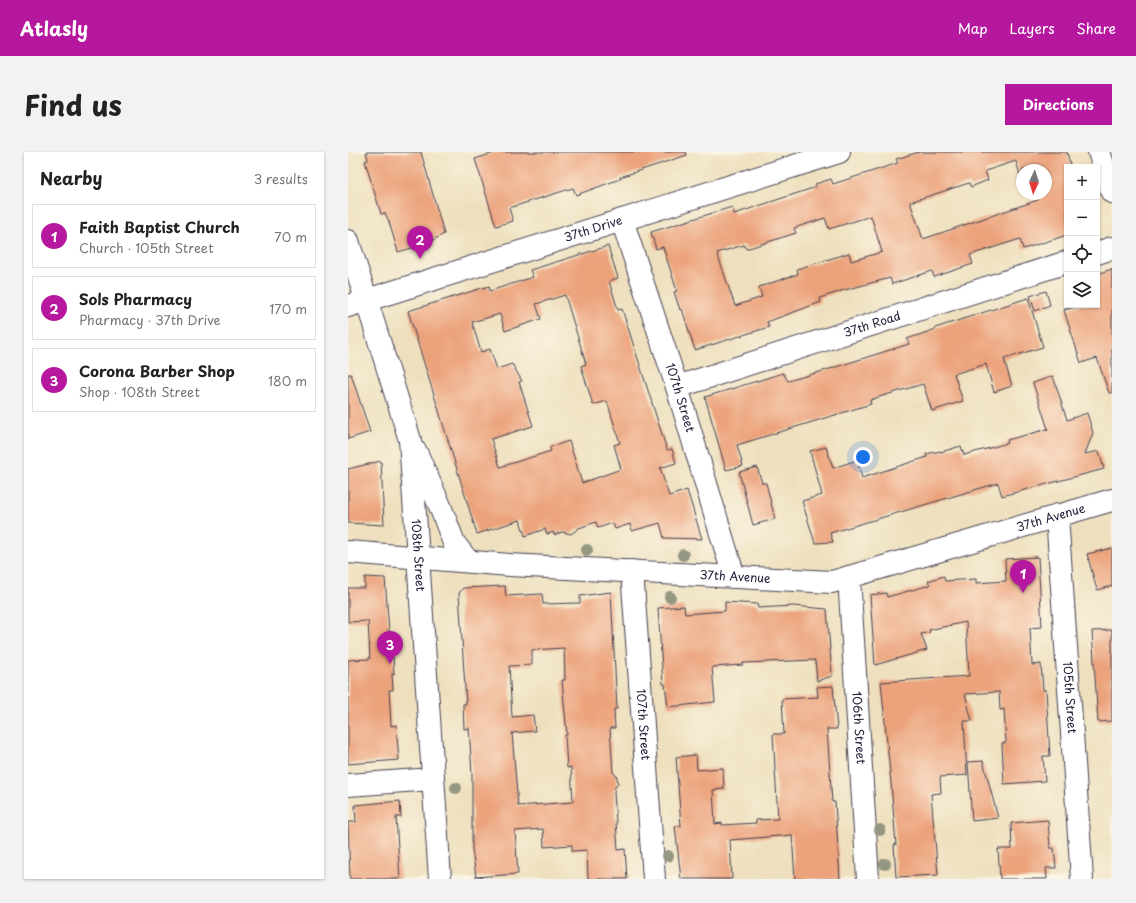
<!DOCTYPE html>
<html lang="en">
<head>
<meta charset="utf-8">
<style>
  :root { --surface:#fff; --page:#f2f2f2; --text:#222; --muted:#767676; --line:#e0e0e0; --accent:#b5179e }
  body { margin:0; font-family:"Playpen Sans",sans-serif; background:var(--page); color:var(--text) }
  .controls { position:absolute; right:12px; top:12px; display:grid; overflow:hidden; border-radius:0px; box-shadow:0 1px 3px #0004 }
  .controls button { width:36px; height:36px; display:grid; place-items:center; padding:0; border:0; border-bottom:1px solid var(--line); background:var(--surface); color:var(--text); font:20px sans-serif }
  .compass { position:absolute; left:668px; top:12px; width:36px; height:36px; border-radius:50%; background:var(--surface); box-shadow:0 1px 3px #0004; rotate:184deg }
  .you { position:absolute; left:515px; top:305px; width:14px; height:14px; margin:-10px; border:3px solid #fff; border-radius:50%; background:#1a73e8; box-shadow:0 0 0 6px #1a73e833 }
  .badge { display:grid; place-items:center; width:26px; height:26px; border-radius:50%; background:var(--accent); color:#fff; font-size:13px; font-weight:700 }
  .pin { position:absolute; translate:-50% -33px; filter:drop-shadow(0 1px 2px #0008) }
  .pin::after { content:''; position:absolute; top:21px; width:14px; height:12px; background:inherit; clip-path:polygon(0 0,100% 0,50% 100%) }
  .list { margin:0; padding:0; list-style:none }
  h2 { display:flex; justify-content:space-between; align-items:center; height:52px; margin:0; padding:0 16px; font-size:17px }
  h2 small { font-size:13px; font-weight:400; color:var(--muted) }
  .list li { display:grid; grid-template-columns:26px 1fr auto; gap:12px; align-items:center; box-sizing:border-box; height:64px; margin:0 8px 8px; padding:0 8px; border:1px solid var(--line); border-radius:0px }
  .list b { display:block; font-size:15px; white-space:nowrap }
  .list p { margin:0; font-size:13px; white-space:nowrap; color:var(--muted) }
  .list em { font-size:13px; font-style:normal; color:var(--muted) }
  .icon { flex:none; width:22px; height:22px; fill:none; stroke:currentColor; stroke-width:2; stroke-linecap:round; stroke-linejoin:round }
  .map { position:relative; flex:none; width:764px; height:727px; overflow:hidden; border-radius:0px }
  header { display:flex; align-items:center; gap:24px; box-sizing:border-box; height:56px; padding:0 20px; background:var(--accent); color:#fff }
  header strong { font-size:19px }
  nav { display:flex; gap:22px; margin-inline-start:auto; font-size:14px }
  .intro { display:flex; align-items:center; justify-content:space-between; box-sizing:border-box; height:96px; padding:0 24px }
  h1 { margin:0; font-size:28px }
  .button { padding:10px 18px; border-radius:0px; background:var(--accent); color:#fff; font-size:14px; font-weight:700 }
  main { display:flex; gap:24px; padding:0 24px }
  aside { flex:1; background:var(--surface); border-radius:0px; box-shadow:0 1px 3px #0004 }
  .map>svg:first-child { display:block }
  .building { fill:#eca37b; fill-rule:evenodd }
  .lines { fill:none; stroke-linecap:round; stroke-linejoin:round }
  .minor-casing { stroke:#413e4f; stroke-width:24 }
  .major-casing { stroke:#413e4f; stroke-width:24 }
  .minor { stroke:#fff; stroke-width:22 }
  .major { stroke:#fff; stroke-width:22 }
  .tree { fill:#949782 }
  .labels { text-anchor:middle; stroke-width:3.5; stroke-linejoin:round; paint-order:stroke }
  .street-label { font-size:12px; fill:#22223b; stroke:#fcf5e5 }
</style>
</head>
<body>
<header>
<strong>Atlasly</strong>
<nav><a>Map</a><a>Layers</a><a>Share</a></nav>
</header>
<div class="intro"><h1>Find us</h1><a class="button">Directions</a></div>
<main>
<aside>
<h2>Nearby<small>3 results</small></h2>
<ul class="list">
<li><span class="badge">1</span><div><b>Faith Baptist Church</b><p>Church · 105th Street</p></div><em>70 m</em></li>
<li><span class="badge">2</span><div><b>Sols Pharmacy</b><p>Pharmacy · 37th Drive</p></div><em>170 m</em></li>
<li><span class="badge">3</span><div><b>Corona Barber Shop</b><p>Shop · 108th Street</p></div><em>180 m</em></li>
</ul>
</aside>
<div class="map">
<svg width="764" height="727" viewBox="0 0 764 727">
  <rect width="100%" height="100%" fill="#fcf5e5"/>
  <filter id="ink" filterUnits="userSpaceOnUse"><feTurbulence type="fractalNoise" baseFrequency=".025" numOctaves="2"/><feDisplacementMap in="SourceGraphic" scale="8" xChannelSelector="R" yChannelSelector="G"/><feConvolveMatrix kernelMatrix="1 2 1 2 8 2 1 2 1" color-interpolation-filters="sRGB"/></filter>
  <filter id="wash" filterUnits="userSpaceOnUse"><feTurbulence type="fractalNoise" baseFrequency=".012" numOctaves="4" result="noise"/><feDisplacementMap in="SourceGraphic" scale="16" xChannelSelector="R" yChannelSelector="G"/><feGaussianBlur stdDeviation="0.9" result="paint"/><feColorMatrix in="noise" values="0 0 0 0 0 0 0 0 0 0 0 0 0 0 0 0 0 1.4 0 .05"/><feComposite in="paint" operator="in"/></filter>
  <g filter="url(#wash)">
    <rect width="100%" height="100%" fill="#eee0be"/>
    <g id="blocks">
      <path class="building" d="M18,0H73L96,82L78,92L50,100L41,70L37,61L33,62L17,9L20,8Z
        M149,0H338L339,3L272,25V27L228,43L225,36L161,56L165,69L148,74L127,7Z
        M571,0H719L722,12L719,13V83L675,97L672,87L622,103L625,112L586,125L584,119L544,132L542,126L493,139L472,146L473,150L419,170L421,175L347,198L334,157L332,158L326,140L329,139L315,95L308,97L303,80L384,55L386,62L468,35L467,32L483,27L485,32L550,11L548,7ZM668,9L672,23L674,22V18H698V42H688L690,48L575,87L562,50L621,31L623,35L640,28L637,19ZM523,64L534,100L503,109L501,101L449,117L450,122L411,135L414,145L387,154L369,101L396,93L398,97L448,81L446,76L477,66L481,77Z
        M260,94L270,126L261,129L270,158L274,157L319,298L324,297L328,311L312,316L321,344L339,338L354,387L316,386L312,371L284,379L282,372L267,377L265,371L250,376L248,370L231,376L223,382L214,380L206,383L205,380L199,382L197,377L177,384L172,368L129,382L60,159L141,134L142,139L185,125L182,118ZM217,143L238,212L233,214L245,253L259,249L272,291L266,293L273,317L234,331L221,289L202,295L203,299L152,315L143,287L185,274L171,230L174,229L164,212L149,217L142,197L133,200L124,170L152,162L157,179L193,167L188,152Z
        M764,117V241H761L749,206L733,211L716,158L732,153H749V122Z
        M698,139L702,153L687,159L682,144Z
        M680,146L695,195L656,207L664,234L646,240L638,212L606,222L615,249L584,259L575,232L531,245L522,248L523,252L389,293L395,314L378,318L357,245L435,221L440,229L475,219L561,192L559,187L588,177L587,176Z
        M0,222H3L22,280L0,287Z
        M705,224L719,268L739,261L745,281L737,302L751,299L756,317L654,344L650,331L482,381L485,390L467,391L454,349L474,343L462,299L478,295L485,316L509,308L514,326L579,305L578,302L593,299V300L613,294L616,303L660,291L659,288L700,277L685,231Z
        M33,309L36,373L0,371V317Z
        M409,315L414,331H418L427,367L405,373L391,320Z
        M764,396V434L749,438L739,402Z
        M690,405L694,475L682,476L684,513L693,512L695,538H698L702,604H695L697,629L656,632L654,591H658L656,557L652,558L651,540L617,542L624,569H616L619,623L592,625L593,641L583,642L590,723L548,725L546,693H548L543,631L533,530L621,524L618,470L581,478L582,480L573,482L579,498L527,513L522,443L538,441L539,445L582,433L580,429L596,424L597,429L628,427V431L658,429L657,407Z
        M17,425L37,426L43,505H45L46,522H44L45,538H41L43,574L48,573L51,608L0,612V508L22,507L20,469L0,470V436H17Z
        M157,434L158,444L194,442L195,452L232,451V444L263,440L269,557H266L267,576H262L265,620L269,625L270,632L267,635L266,641L270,698L277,697L279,727H240L239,698L224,699V693L196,695L195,677L167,679L170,722L128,725L124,697V623L121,576L116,577L115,552H118L111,441L115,436ZM216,496L217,528H214L219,583H217L219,616L223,615L225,650L170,654L164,581L187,579L185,563L164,565L161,514L184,513V498Z
        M377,450L409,452L410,456L445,454L479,457L484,524L469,529L467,508L395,511V513L364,515L367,550L320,555L317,532H315L310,456L336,454L337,462L377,459Z
        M764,478V569L750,570L744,479Z
        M485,534L489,577H479L484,650H487L492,727H447L444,683L382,688L384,727H333L327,674H333L328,605L348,603L349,618L375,616L376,637L365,638L367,672L374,671V673L408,671V668L430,667L425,582H436L434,547L470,545L469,535Z
        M635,609L650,666L624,669L620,610Z
        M52,649L53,665H48L52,727H2L0,670H8L7,653Z
        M700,668L702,696H706L708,716H698L699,727H652L650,697H664L663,671Z"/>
    </g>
  </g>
  <g filter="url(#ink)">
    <use href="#blocks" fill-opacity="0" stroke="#413e4f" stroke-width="1"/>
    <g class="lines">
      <defs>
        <g id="minor">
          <path d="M751,0L764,40"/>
          <path id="s1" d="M274,68L329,235L386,425"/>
          <path d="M749,101L764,96"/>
          <path id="s2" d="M0,154L491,0"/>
          <path id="s3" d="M329,235L719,110"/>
          <path id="s4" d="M709,363L734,727"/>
          <path id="s5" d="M0,400L162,413L484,430L764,348"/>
          <path id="s6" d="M284,419L306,727"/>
          <path id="s7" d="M501,425L520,727"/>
          <path d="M0,633L85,627"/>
        </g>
        <g id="major">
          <path id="s8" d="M0,89L62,288L92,727"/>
          <path d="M68,300L92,354L106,391L120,409"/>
        </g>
      </defs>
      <use href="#minor" class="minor-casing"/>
      <use href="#major" class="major-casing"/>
      <use href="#minor" class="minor"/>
      <use href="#major" class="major"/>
    </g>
    <g class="tree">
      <circle cx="239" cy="398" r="6"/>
      <circle cx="335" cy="403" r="6"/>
      <circle cx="322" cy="445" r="6"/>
      <circle cx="108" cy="636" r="6"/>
      <circle cx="532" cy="678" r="6"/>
      <circle cx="320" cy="704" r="6"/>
      <circle cx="537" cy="712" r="6"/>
    </g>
  </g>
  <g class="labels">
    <g class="street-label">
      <text dy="4" stroke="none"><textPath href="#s2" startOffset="257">37th Drive</textPath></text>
      <text dy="4" stroke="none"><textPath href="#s3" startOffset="205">37th Road</textPath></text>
      <text dy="4" stroke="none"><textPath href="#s1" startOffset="187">107th Street</textPath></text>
      <text dy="4" stroke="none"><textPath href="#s5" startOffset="713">37th Avenue</textPath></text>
      <text dy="4" stroke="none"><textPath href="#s8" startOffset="324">108th Street</textPath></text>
      <text dy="4" stroke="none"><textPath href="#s5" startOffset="388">37th Avenue</textPath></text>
      <text dy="4" stroke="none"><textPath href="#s4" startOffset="183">105th Street</textPath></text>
      <text dy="4" stroke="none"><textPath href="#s6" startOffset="154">107th Street</textPath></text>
      <text dy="4" stroke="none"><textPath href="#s7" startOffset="151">106th Street</textPath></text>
    </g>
  </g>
</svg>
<div class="controls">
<button>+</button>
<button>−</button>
<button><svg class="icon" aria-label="locate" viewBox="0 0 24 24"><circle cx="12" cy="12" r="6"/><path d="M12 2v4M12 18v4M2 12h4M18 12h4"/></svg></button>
<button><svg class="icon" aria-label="layers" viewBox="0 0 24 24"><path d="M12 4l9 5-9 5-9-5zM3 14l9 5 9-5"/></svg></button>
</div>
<svg class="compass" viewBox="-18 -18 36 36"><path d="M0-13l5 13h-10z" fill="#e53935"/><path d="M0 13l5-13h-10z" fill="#767676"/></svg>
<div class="you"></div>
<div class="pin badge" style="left:675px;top:441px">1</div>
<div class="pin badge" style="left:72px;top:107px">2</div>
<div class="pin badge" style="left:42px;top:512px">3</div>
</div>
</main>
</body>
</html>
